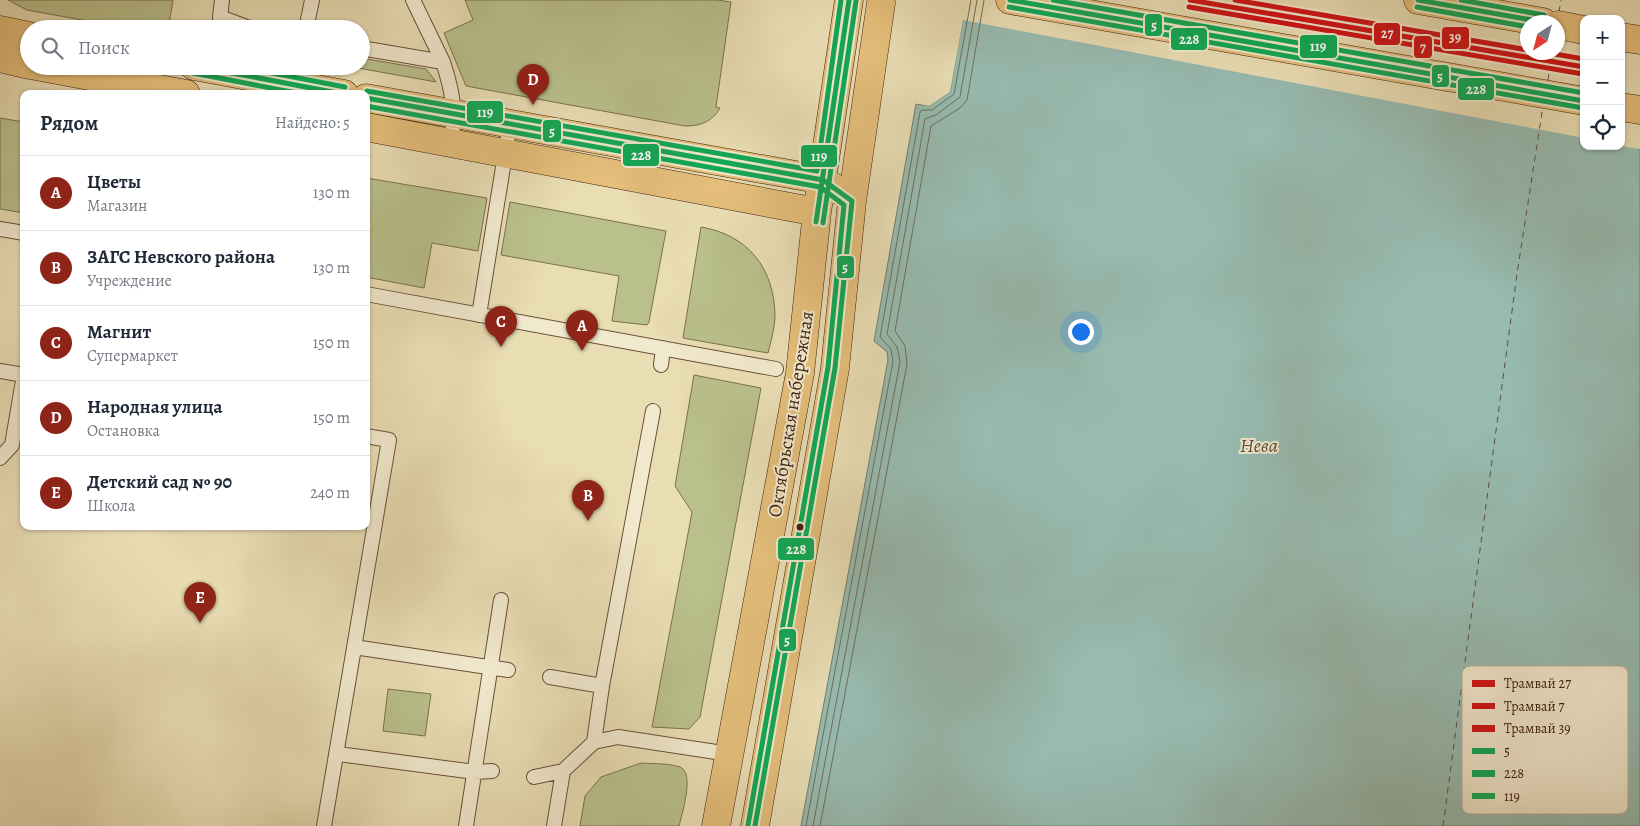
<!DOCTYPE html>
<html lang="ru">
<head>
<meta charset="utf-8">
<style>
  :root { --surface:#fff; --page:#f2f2f3; --text:#1f2937; --muted:#747a83; --line:#e0e1e3; --accent:#8f2418 }
  body { margin:0; font-family:Alegreya,serif; background:var(--page); color:var(--text) }
  .controls { position:absolute; right:15px; top:15px; display:grid; overflow:hidden; border-radius:10px; box-shadow:0 1px 4px #0004 }
  .controls button { width:45px; height:45px; display:grid; place-items:center; padding:0; border:0; border-bottom:1px solid var(--line); background:var(--surface); color:var(--text); font:25px sans-serif }
  .compass { position:absolute; left:1520px; top:15px; width:45px; height:45px; border-radius:50%; background:var(--surface); box-shadow:0 1px 4px #0004; rotate:216deg }
  .you { position:absolute; left:1080px; top:331px; width:18px; height:18px; margin:-12px; border:4px solid #fff; border-radius:50%; background:#1a73e8; box-shadow:0 0 0 8px #1a73e833 }
  .badge { display:grid; place-items:center; width:32px; height:32px; border-radius:50%; background:var(--accent); color:#fff; font-size:16px; font-weight:700 }
  .pin { position:absolute; translate:-50% -41px; filter:drop-shadow(0 1px 2px #0008) }
  .pin::after { content:''; position:absolute; top:26px; width:18px; height:15px; background:inherit; clip-path:polygon(0 0,100% 0,50% 100%) }
  .list { margin:0; padding:0; list-style:none }
  h2 { display:flex; justify-content:space-between; align-items:center; height:65px; margin:0; padding:0 20px; font-size:21px }
  h2 small { font-size:16px; font-weight:400; color:var(--muted) }
  .list li { display:grid; grid-template-columns:32px 1fr auto; gap:15px; align-items:center; box-sizing:border-box; height:75px; padding:0 20px; border-top:1px solid var(--line) }
  .list b { display:block; font-size:19px; white-space:nowrap }
  .list p { margin:0; font-size:16px; white-space:nowrap; color:var(--muted) }
  .list em { font-size:16px; font-style:normal; color:var(--muted) }
  .icon { flex:none; width:28px; height:28px; fill:none; stroke:currentColor; stroke-width:2; stroke-linecap:round; stroke-linejoin:round }
  .map { position:relative; flex:none; width:1640px; height:826px; overflow:hidden }
  .search { position:absolute; background:var(--surface); box-shadow:0 1px 4px #0004; left:20px; top:20px; width:350px; height:55px; display:flex; align-items:center; gap:12px; box-sizing:border-box; padding:0 18px; border-radius:28px; color:var(--muted); font-size:19px }
  .panel { position:absolute; background:var(--surface); box-shadow:0 1px 4px #0004; left:20px; top:90px; width:350px; height:440px; border-radius:10px }
  .map>svg:first-child { display:block }
  .green { fill:#b9c08b; stroke:#7c704d }
  .water { fill:#97bbb0; stroke:#747d70; fill-rule:evenodd }
  .pier { fill:#e9ddb4; fill-rule:evenodd }
  .lines { fill:none; stroke-linecap:round; stroke-linejoin:round }
  .shore { stroke:#6c6e60; stroke-width:1 }
  .ferry { stroke:#5a4e3f; stroke-width:1; stroke-dasharray:6 5; stroke-linecap:butt }
  .service-casing { stroke:#6a4f38; stroke-width:16 }
  .primary-casing { stroke:#40200f; stroke-width:29 }
  .service { stroke:#f1e9ce; stroke-width:14 }
  .primary { stroke:#e4be7a; stroke-width:28 }
  .bus-1-casing { stroke:#f1e9ce; stroke-width:9 }
  .bus-2-casing { stroke:#f1e9ce; stroke-width:9 }
  .bus-3-casing { stroke:#f1e9ce; stroke-width:9 }
  .bus-1 { stroke:#10a855; stroke-width:5 }
  .bus-2 { stroke:#10a855; stroke-width:5 }
  .bus-3 { stroke:#10a855; stroke-width:5 }
  .tram-1-casing { stroke:#f1e9ce; stroke-width:9 }
  .tram-2-casing { stroke:#f1e9ce; stroke-width:9 }
  .tram-3-casing { stroke:#f1e9ce; stroke-width:9 }
  .tram-1 { stroke:#ce1417; stroke-width:5 }
  .tram-2 { stroke:#ce1417; stroke-width:5 }
  .tram-3 { stroke:#ce1417; stroke-width:5 }
  .bus-dot { fill:#40200f; stroke:#f1e9ce; stroke-width:2 }
  .labels { text-anchor:middle; stroke-width:4; stroke-linejoin:round; paint-order:stroke }
  .street-label { font-size:19px; fill:#40200f; stroke:#f1e9ce }
  .water-label { font-size:20px; font-style:italic; fill:#5a4e3f; stroke:#f1e9ce }
  .key { fill:#f1e9ce; stroke:#bcad95; stroke-width:1 }
  .key-label { font-size:14px; fill:#40200f }
  .line-badge { stroke:#f1e9ce; stroke-width:2 }
  .badge-label { font-size:14px; text-anchor:middle; font-weight:bold; fill:#fff }
</style>
</head>
<body>
<div class="map">
<svg width="1640" height="826" viewBox="0 0 1640 826">
  <rect width="100%" height="100%" fill="#e9ddb4"/>
  <filter id="stains"><feTurbulence type="fractalNoise" baseFrequency=".004" numOctaves="4"/><feColorMatrix values="0 0 0 0 .2 0 0 0 0 .09 0 0 0 0 .02 0 0 0 .5 -.17"/></filter>
  <radialGradient id="worn" r=".72"><stop offset=".6" stop-color="#630" stop-opacity="0"/><stop offset="1" stop-color="#630" stop-opacity=".3"/></radialGradient>
  <path class="green" d="M8,0H173L169,24L196,29H132L27,10Z
    M465,0H717L731,2L716,107L720,108C712,122 700,126 685,126L466,86L444,33L473,20Z
    M361,58L426,69L436,82L347,66H361Z
    M0,118L24,122V213L0,209Z
    M366,178L487,198L478,251L432,243L424,288L366,277Z
    M510,202L666,231L649,322L647,325L612,321L619,276L501,255Z
    M701,227C748,235 774,268 775,315C775,327 771,341 768,353L683,338Z
    M694,375L761,388L700,717L689,729L652,727L692,512L675,486Z
    M388,689L431,694L425,736L383,731Z
    M641,763C653,764 668,763 680,767C695,773 682,813 679,826H580L585,796L601,777Z"/>
  <path class="water" d="M966,0H1640V826H801L888,360L887,352L874,341L916,104L929,106L950,92ZM1584,19H1621V146H1584ZM1528,22H1558V52H1528Z"/>
  <path class="pier" d="M963,0H1640V149L1621,146V19H1584V138L963,20L950,92L929,106L916,103V101L929,103L947,91ZM1528,22H1558V52H1528Z"/>
  <g class="lines">
    <path class="shore" d="M806,826L893,361L891,349L880,337L920,112L922,110H932L954,94L971,0
      M813,826L900,362L897,347L887,334L925,119L936,115L960,97L977,0
      M820,826L907,364L905,346L895,331L931,126L960,108L967,100L984,0"/>
    <path class="ferry" d="M1559,12L1561,0
      M1548,80L1552,52
      M1443,826L1517,274L1543,106"/>
    <defs>
      <path id="service" d="M222,0L220,17L252,29
        M413,0L443,62
        M306,29L312,0
        M361,48L443,62C453,93 456,110 451,143
        M0,229L24,233
        M366,294L776,369
        M479,315L510,124
        M661,365L663,348
        M0,371L24,375
        M653,411L602,686L594,742L618,737L729,754
        M0,458L12,445L24,375
        M354,647L508,670
        M550,677L602,686
        M338,754L475,772L492,771
        M534,777L563,771L594,742
        M324,826L389,440L366,436
        M466,826L501,600
        M554,826L563,771"/>
      <path id="primary" d="M1010,0L1584,101
        M1418,0L1543,22
        M1558,25L1584,30
        M0,30L29,36
        M1621,37L1640,40
        M0,58L29,65
        M36,66L186,94
        M194,66L344,94
        M366,98L823,180L837,190
        M1621,107L1640,110
        M366,127L817,212
        M716,826L800,373L817,212L849,0
        M755,826L835,368L852,201L881,3"/>
    </defs>
    <use href="#service" class="service-casing"/>
    <use href="#primary" class="primary-casing"/>
    <use href="#service" class="service"/>
    <use href="#primary" class="primary"/>
    <defs>
      <path id="bus-1" d="M1010,0L1584,101
        M1418,0L1543,22
        M195,66L343,94
        M366,98L823,180L852,201L835,368L755,826
        M816,222L849,0"/>
      <path id="bus-2" d="M1009,7L1583,108
        M1417,7L1528,27
        M193,73L302,94
        M366,106L820,187L844,205L828,367L748,825
        M823,223L856,1"/>
      <path id="bus-3" d="M1053,0L1584,93
        M1461,0L1544,15
        M236,66L345,87
        M367,91L817,171L841,0"/>
    </defs>
    <use href="#bus-1" class="bus-1-casing"/>
    <use href="#bus-2" class="bus-2-casing"/>
    <use href="#bus-3" class="bus-3-casing"/>
    <use href="#bus-1" class="bus-1"/>
    <use href="#bus-2" class="bus-2"/>
    <use href="#bus-3" class="bus-3"/>
    <defs>
      <path id="tram-1" d="M1190,0L1584,67"/>
      <path id="tram-2" d="M1189,7L1583,74"/>
      <path id="tram-3" d="M1235,0L1528,50
        M1543,52L1584,59"/>
    </defs>
    <use href="#tram-1" class="tram-1-casing"/>
    <use href="#tram-2" class="tram-2-casing"/>
    <use href="#tram-3" class="tram-3-casing"/>
    <use href="#tram-1" class="tram-1"/>
    <use href="#tram-2" class="tram-2"/>
    <use href="#tram-3" class="tram-3"/>
  </g>
  <circle class="bus-dot" cx="800" cy="527" r="4.5"/>
  <g class="labels">
    <g class="street-label">
      <text transform="translate(790 414) rotate(-81)" y="7">Октябрьская набережная</text>
    </g>
    <g class="water-label">
      <text x="1259" y="452">Нева</text>
    </g>
  </g>
  <rect x="1462" y="666" width="166" height="148" rx="8" class="key"/>
  <rect x="1472" y="680" width="23" height="7" fill="#ce1417"/>
  <rect x="1472" y="703" width="23" height="6" fill="#ce1417"/>
  <rect x="1472" y="725" width="23" height="7" fill="#ce1417"/>
  <rect x="1472" y="748" width="23" height="6" fill="#10a855"/>
  <rect x="1472" y="770" width="23" height="7" fill="#10a855"/>
  <rect x="1472" y="793" width="23" height="6" fill="#10a855"/>
  <g class="key-label">
    <text x="1504" y="688">Трамвай 27</text>
    <text x="1504" y="711">Трамвай 7</text>
    <text x="1504" y="733">Трамвай 39</text>
    <text x="1504" y="756">5</text>
    <text x="1504" y="778">228</text>
    <text x="1504" y="801">119</text>
  </g>
  <g class="line-badge">
    <rect x="1144" y="13" width="19" height="24" rx="5" fill="#10a855"/>
    <rect x="1373" y="22" width="28" height="24" rx="5" fill="#ce1417"/>
    <rect x="1441" y="26" width="29" height="24" rx="5" fill="#ce1417"/>
    <rect x="1170" y="27" width="38" height="24" rx="5" fill="#10a855"/>
    <rect x="1299" y="34" width="39" height="25" rx="5" fill="#10a855"/>
    <rect x="1413" y="35" width="20" height="24" rx="5" fill="#ce1417"/>
    <rect x="1431" y="64" width="19" height="24" rx="5" fill="#10a855"/>
    <rect x="1457" y="77" width="38" height="24" rx="5" fill="#10a855"/>
    <rect x="466" y="100" width="38" height="24" rx="5" fill="#10a855"/>
    <rect x="542" y="119" width="20" height="24" rx="5" fill="#10a855"/>
    <rect x="622" y="143" width="38" height="24" rx="5" fill="#10a855"/>
    <rect x="800" y="144" width="38" height="24" rx="5" fill="#10a855"/>
    <rect x="836" y="255" width="19" height="24" rx="5" fill="#10a855"/>
    <rect x="777" y="537" width="38" height="24" rx="5" fill="#10a855"/>
    <rect x="778" y="628" width="19" height="24" rx="5" fill="#10a855"/>
  </g>
  <g class="badge-label">
    <text x="1154" y="30">5</text>
    <text x="1387" y="38">27</text>
    <text x="1455" y="42">39</text>
    <text x="1189" y="44">228</text>
    <text x="1318" y="51">119</text>
    <text x="1423" y="52">7</text>
    <text x="1440" y="81">5</text>
    <text x="1476" y="94">228</text>
    <text x="485" y="117">119</text>
    <text x="552" y="136">5</text>
    <text x="641" y="160">228</text>
    <text x="819" y="161">119</text>
    <text x="845" y="272">5</text>
    <text x="796" y="554">228</text>
    <text x="787" y="645">5</text>
  </g>
  <rect width="100%" height="100%" filter="url(#stains)"/>
  <rect width="100%" height="100%" fill="url(#worn)"/>
</svg>
<div class="controls">
<button>+</button>
<button>−</button>
<button><svg class="icon" aria-label="locate" viewBox="0 0 24 24"><circle cx="12" cy="12" r="6"/><path d="M12 2v4M12 18v4M2 12h4M18 12h4"/></svg></button>
</div>
<svg class="compass" viewBox="-18 -18 36 36"><path d="M0-13l5 13h-10z" fill="#e53935"/><path d="M0 13l5-13h-10z" fill="#747a83"/></svg>
<div class="you"></div>
<div class="pin badge" style="left:582px;top:351px">A</div>
<div class="pin badge" style="left:588px;top:521px">B</div>
<div class="pin badge" style="left:501px;top:347px">C</div>
<div class="pin badge" style="left:533px;top:105px">D</div>
<div class="pin badge" style="left:200px;top:623px">E</div>
<div class="search"><svg class="icon" aria-label="search" viewBox="0 0 24 24"><circle cx="10" cy="10" r="6"/><path d="M15 15l6 6"/></svg>Поиск</div>
<section class="panel">
<h2>Рядом<small>Найдено: 5</small></h2>
<ul class="list">
<li><span class="badge">A</span><div><b>Цветы</b><p>Магазин</p></div><em>130 m</em></li>
<li><span class="badge">B</span><div><b>ЗАГС Невского района</b><p>Учреждение</p></div><em>130 m</em></li>
<li><span class="badge">C</span><div><b>Магнит</b><p>Супермаркет</p></div><em>150 m</em></li>
<li><span class="badge">D</span><div><b>Народная улица</b><p>Остановка</p></div><em>150 m</em></li>
<li><span class="badge">E</span><div><b>Детский сад № 90</b><p>Школа</p></div><em>240 m</em></li>
</ul>
</section>
</div>
</body>
</html>
